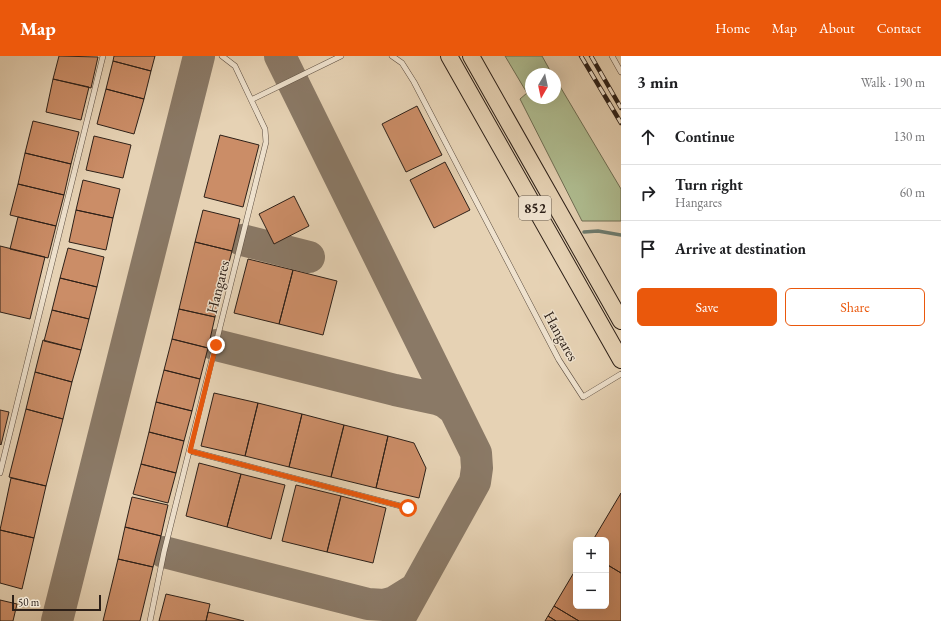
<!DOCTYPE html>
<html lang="en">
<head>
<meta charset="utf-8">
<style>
  :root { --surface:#fff; --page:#f6f6f6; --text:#202124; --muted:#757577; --line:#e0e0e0; --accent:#ea580c }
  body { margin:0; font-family:"EB Garamond",serif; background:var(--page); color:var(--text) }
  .controls { position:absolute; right:12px; bottom:12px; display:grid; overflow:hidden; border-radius:6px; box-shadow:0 4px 16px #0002 }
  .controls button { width:36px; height:36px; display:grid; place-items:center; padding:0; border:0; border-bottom:1px solid var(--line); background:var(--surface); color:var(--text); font:20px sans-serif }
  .compass { position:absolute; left:525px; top:12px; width:36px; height:36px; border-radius:50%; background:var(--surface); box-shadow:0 4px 16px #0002; rotate:189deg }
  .scale { position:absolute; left:12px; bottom:10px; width:89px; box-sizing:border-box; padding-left:4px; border:2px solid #2d2018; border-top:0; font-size:11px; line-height:14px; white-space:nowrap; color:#2d2018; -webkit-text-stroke:3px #efe2ce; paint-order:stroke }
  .stop { position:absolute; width:12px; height:12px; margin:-9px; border:3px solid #ea580c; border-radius:50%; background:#fff }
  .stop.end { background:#ea580c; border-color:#fff; box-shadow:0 1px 4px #0008 }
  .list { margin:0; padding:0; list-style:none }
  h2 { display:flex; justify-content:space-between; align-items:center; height:52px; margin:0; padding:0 16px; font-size:17px }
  h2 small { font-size:13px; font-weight:400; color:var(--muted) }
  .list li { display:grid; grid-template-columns:26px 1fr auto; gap:12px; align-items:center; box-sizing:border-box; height:56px; padding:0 16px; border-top:1px solid var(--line) }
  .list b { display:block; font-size:15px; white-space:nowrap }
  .list p { margin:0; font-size:13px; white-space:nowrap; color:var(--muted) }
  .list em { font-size:13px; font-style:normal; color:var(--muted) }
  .actions { display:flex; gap:8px; padding:12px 16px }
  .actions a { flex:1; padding:9px 0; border:1px solid var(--accent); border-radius:6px; text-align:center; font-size:14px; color:var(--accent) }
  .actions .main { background:var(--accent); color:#fff }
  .icon { flex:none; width:22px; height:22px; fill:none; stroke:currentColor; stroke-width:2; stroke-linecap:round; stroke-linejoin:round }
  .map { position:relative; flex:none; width:621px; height:565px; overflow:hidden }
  header { display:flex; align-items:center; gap:24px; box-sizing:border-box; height:56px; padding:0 20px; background:var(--accent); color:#fff }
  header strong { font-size:19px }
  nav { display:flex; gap:22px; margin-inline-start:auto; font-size:14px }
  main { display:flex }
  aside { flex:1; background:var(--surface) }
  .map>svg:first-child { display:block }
  .green { fill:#afbd91; stroke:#6e6e54 }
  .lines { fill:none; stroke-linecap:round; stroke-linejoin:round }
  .stream { stroke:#6d7b6e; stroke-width:3.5 }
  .taxiway { stroke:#8a7966; stroke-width:32 }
  .building { fill:#cb8d67; stroke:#2d2018 }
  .lane-casing { stroke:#5b4c3f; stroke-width:6 }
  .primary-casing { stroke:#2d2018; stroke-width:18 }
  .lane { stroke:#efe2ce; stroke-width:5 }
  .primary { stroke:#e6d2b4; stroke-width:16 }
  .rail-casing { stroke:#2d2018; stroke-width:4.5 }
  .rail { stroke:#efe2ce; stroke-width:3; stroke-dasharray:9; stroke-linecap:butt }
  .route { stroke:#ea580c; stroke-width:5 }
  .labels { text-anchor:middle; stroke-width:3; stroke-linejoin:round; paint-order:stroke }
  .shield { fill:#efe2ce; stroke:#675a4f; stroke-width:1 }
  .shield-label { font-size:14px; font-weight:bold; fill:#2d2018 }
  .street-label { font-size:15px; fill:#2d2018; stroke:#efe2ce }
</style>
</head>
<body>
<header>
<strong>Map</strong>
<nav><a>Home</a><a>Map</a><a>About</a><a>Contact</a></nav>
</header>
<main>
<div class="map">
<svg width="621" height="565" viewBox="0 0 621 565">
  <rect width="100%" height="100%" fill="#e6d2b4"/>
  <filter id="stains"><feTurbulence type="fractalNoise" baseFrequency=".005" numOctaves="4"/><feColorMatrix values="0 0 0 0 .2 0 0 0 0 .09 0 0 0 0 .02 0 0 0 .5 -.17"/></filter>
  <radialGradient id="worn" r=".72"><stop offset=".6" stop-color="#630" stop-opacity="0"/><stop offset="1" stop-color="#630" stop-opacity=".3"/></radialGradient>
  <path class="green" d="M505,0H542L552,18H531V42H555V22L621,133V165H582L520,43L527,37Z"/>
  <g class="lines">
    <path class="stream" d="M584,176L598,175L621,179"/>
    <path class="taxiway" d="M280,0L476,397L477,412L475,426L398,565
      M242,184L309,201
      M216,289L395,334L437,343L445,346L454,353
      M164,496L368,548L384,549L394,546L415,533
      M57,565L199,0"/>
  </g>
  <path class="building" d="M59,0L98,1L91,32L53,23Z
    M114,0H155L151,15L113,5Z
    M113,5L151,15L144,43L106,33Z
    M53,23L89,31L81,64L46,56Z
    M106,33L144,43L134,78L97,68Z
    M417,50L442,99L406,116L382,68Z
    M33,65L79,76L71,108L25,97Z
    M220,79L259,89L243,151L204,141Z
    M94,80L131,89L123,122L86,114Z
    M25,97L71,108L64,139L18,128Z
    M445,106L470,154L434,172L410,124Z
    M83,124L120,133L113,162L76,154Z
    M18,128L64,139L56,170L10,159Z
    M294,140L309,170L274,188L259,158Z
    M76,154L113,162L106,194L69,186Z
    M203,154L240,163L232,195L195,186Z
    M18,161L56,170L48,202L10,193Z
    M195,186L232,195L215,261L179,253Z
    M0,190L45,201L30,263L0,256Z
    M68,192L104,201L97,231L60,222Z
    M248,203L293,214L279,268L234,257Z
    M293,214L337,225L323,279L279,268Z
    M60,222L97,231L89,263L52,254Z
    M179,253L215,261L208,292L172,283Z
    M52,254L89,263L81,294L44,285Z
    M172,283L208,292L200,323L164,314Z
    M43,284L81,294L72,326L35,316Z
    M164,314L200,323L192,355L156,346Z
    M35,316L72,326L63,363L26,353Z
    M214,337L258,347L245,400L201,390Z
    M156,346L192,355L184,385L149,376Z
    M258,347L302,358L289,411L245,400Z
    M26,353L63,363L46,430L9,421Z
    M0,354L9,356L1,389L0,388Z
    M302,358L344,369L331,421L289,411Z
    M344,369L388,380L376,432L331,421Z
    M149,376L184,385L176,417L141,408Z
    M388,380L414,387L426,412L419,442L376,432Z
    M199,407L241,418L227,471L186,460Z
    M141,408L176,417L168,447L133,438Z
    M241,418L285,429L271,483L227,471Z
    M11,422L46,430L34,482L0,474Z
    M296,429L341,440L327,496L282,485Z
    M621,437V517L606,508V484H593Z
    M341,440L386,452L373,507L327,496Z
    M132,441L168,449L161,480L125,471Z
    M125,471L161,480L153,511L118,503Z
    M0,474L34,482L22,533L0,527Z
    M118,503L153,511L140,565H103Z
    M606,508L621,517V565H579L554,550L576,513V550H606Z
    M166,538L210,548L206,565H159Z
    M0,544L17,548L13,565H0Z
    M554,550L579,565H556L548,560Z
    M208,556L244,565H206Z
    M548,560L556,565H545Z"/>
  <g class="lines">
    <defs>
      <path id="lane" d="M392,0L402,7L414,26L559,304L583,341L621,318
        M612,0L621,16
        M251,44L341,0
        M190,395L408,452
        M0,417L103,0
        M150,565L164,496L266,86L265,73L235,10L222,0"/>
      <path id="primary" d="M449,0L621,304
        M471,0L621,265"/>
    </defs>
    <use href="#lane" class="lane-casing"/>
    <use href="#primary" class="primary-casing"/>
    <use href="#lane" class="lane"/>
    <use href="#primary" class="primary"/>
    <defs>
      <path id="rail" d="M581,0L621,67
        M591,0L621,52"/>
    </defs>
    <use href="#rail" class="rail-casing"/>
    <use href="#rail" class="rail"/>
  </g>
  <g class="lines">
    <path class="route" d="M216,289L190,395L408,452"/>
  </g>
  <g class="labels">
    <rect class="shield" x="519" y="140" width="32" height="24" rx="3"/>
    <g class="shield-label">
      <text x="535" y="157">852</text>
    </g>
    <g class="street-label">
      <text transform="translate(218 231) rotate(-76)" y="5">Hangares</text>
      <text transform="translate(561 280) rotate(61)" y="5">Hangares</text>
    </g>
  </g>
  <rect width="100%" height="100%" filter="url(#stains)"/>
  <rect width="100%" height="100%" fill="url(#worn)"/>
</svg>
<div class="controls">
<button>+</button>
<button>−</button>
</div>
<svg class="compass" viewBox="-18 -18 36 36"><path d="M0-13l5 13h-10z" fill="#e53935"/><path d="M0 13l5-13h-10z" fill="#757577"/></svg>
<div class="scale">50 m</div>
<div class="stop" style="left:408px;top:452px"></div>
<div class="stop end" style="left:216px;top:289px"></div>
</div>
<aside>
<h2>3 min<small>Walk · 190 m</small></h2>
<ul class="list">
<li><svg class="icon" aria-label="ahead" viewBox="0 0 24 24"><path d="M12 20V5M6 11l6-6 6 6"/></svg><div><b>Continue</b></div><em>130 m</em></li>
<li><svg class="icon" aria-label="right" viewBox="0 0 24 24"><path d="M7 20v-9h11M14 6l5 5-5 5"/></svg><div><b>Turn right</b><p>Hangares</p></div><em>60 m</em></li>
<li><svg class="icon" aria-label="arrive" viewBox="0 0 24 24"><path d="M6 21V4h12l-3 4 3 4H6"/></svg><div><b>Arrive at destination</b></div></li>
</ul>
<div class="actions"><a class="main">Save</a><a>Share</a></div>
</aside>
</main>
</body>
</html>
